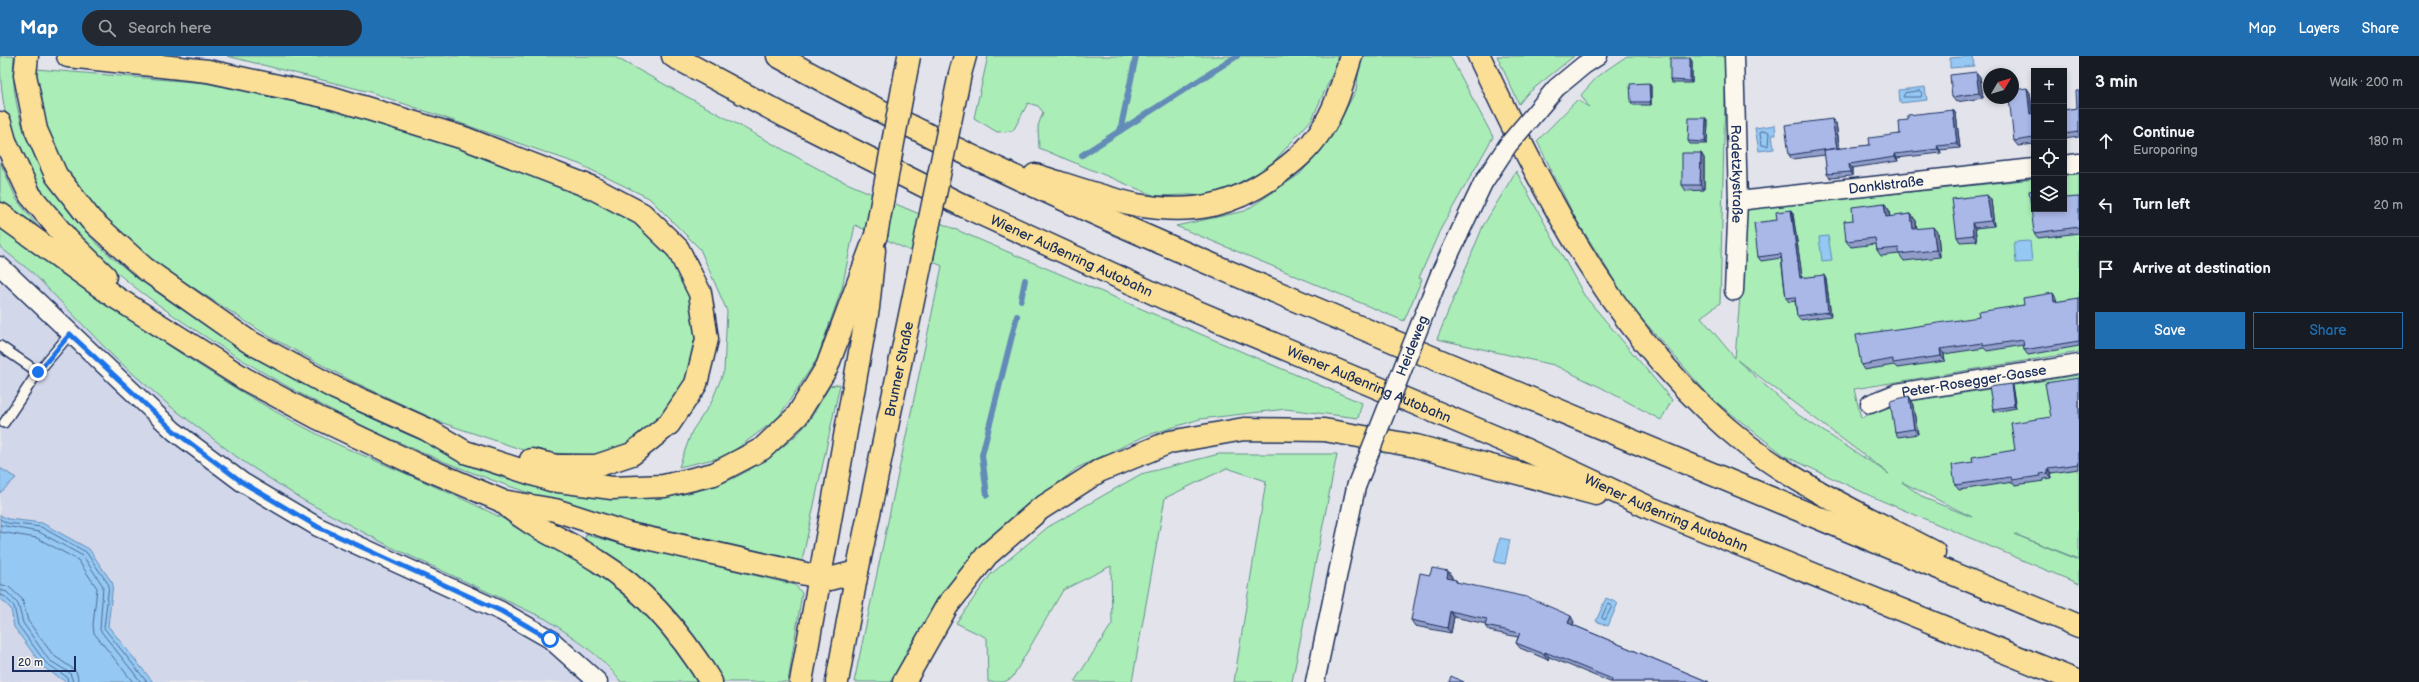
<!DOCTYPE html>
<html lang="en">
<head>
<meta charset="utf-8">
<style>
  :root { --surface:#171b24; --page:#242831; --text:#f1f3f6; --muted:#9ea1a6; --line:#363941; --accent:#1f6fb2 }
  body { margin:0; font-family:"Balsamiq Sans",sans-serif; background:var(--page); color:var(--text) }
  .controls { position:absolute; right:12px; top:12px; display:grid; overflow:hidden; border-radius:0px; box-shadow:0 2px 6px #0003 }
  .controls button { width:36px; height:36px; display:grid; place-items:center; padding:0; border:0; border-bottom:1px solid var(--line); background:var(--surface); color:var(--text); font:20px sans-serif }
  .compass { position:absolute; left:1983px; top:12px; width:36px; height:36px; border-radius:50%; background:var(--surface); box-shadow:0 2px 6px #0003; rotate:52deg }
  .scale { position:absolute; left:12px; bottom:10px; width:64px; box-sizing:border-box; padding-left:4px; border:2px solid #1b2f5e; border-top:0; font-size:11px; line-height:14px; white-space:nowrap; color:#1b2f5e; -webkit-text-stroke:3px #fbf7ec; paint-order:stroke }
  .stop { position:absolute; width:12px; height:12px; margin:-9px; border:3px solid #1a73e8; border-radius:50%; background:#fff }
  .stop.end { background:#1a73e8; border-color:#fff; box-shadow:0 1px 4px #0008 }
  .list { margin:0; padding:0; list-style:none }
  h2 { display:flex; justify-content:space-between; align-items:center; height:52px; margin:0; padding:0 16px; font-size:17px }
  h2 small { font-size:13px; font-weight:400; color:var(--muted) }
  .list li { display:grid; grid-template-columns:26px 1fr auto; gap:12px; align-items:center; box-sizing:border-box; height:64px; padding:0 16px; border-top:1px solid var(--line) }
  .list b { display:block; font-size:15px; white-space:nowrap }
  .list p { margin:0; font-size:13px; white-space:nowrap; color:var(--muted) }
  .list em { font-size:13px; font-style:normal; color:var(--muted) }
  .actions { display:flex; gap:8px; padding:12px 16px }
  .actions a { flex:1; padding:9px 0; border:1px solid var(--accent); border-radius:0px; text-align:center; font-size:14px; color:var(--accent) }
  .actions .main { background:var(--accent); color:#fff }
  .icon { flex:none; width:22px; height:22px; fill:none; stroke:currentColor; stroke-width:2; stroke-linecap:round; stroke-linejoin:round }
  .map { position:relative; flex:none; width:2079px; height:626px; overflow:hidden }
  header { display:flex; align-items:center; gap:24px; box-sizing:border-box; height:56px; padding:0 20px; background:var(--accent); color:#fff }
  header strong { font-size:19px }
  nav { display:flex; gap:22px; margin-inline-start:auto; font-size:14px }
  .search { width:280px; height:36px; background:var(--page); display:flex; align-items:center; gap:10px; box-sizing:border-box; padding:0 14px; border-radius:22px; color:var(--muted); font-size:15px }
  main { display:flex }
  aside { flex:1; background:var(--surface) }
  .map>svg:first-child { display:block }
  .built { fill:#d2d7ea }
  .green { fill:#aaedb7; stroke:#628e8a; fill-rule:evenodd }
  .water { fill:#95c8f2; stroke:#648bb7 }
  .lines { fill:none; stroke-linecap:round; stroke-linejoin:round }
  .shore { stroke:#4c6c99; stroke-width:1 }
  .stream { stroke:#648bb7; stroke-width:6 }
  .lane-casing { stroke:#1b2f5e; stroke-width:12 }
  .street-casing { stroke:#1b2f5e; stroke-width:21 }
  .primary-casing { stroke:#1b2f5e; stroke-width:25 }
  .highway-casing { stroke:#1b2f5e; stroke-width:25 }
  .lane { stroke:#fbf7ec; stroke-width:9 }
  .street { stroke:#fbf7ec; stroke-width:18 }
  .primary { stroke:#fbdf96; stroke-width:22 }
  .highway { stroke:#fbdf96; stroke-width:22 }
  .street-bridge-casing { stroke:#1b2f5e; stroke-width:21; stroke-linecap:butt }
  .primary-bridge-casing { stroke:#1b2f5e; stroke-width:25; stroke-linecap:butt }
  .street-bridge { stroke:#fbf7ec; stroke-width:18 }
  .primary-bridge { stroke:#fbdf96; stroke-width:22 }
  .wall { fill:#929ec8; stroke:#1b2f5e }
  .shaded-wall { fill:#7781a2; stroke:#1b2f5e }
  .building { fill:#aab8e8; stroke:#1b2f5e }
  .route { stroke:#1a73e8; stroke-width:5 }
  .labels { text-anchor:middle; stroke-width:3; stroke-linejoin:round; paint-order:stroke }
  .street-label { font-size:14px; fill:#1b2f5e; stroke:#fbf7ec }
</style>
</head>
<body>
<header>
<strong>Map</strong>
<div class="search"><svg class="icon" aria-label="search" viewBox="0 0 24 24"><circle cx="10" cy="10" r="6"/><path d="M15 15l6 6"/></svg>Search here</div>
<nav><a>Map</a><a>Layers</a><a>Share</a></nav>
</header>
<main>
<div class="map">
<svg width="2079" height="626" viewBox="0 0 2079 626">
  <rect width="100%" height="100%" fill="#e3e4eb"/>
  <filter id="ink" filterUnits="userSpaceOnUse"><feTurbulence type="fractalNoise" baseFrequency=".025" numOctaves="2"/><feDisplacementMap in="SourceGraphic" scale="8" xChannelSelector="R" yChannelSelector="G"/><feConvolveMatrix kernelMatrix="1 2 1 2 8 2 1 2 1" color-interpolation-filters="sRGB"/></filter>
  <g filter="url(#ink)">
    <path class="built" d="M0,191L34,218L114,301L170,350L303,444L391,491L546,563L569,578L597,602L621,626H0Z"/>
    <path class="green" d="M0,0H14C8,62 41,122 79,168C110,206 162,240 202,267C284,320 369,365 460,400C526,425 599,450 671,440C687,438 707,433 722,427C746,419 793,387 808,366C816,355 822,342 830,330L840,328L802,505C756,495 710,484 664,473C639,468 614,463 590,456C455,417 327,360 209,283C161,252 114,219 75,177C50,151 29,117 14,84C3,60 0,26 0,0Z
      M227,0H613L835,122L1362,347L1358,362L1286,353L1200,363L1145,380L1077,412L994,479L962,512L907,594L894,626H854L942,210L855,169L842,232L817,303L778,362L727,400L679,411L692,375L711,347L724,315L727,255L700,193L649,142L579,108L370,36Z
      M988,0H1337L1336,10L1312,63L1269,111L1217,138L1155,140L1039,92L1038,70L1043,56L1038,50L1028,47L1013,75L997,76L974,62Z
      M1361,0H1450L1493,81L1440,174L1419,222L1422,223L1404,265L1176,170L1245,155L1300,118L1332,80L1356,34Z
      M1497,0H1574L1527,38L1519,48Z
      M1627,0H1726L1720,247L1701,261L1735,302L1747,153L2034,123V153H2064V119L2079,118V296L1854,333L1861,362L1893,348L2079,319V503L2014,478L2079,504V528L1873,441L1785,400L1711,342L1629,248L1574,160L1537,85L1577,44L1589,51L1581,39L1599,19ZM1737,304L1889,418L1797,358ZM1902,426L1972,461L1924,442Z
      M36,13L205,27L329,53L460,93L587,141L634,167L671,200L690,236L695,281L688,322L664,359L630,389L595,399L529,396L440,366L350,324L270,281L152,205L101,159L66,114L44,68Z
      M0,106L17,144L39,172L0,147Z
      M1516,115L1584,239L1672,344L1661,364L1602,332L1554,309L1437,283L1483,170Z
      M0,171C103,244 206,321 319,379C343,392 368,401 393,412C475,448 585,496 649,558C669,578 685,602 700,626H621C602,600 572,580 546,563L391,491L303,444L241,404L170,350L114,301L34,218L0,191Z
      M1219,398H1337L1292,626H1234L1266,425L1227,412L1165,442L1132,626H1074L1112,568L1111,510L1063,534L1012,622L1004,626H988L987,582L956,567L991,518L1048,471L1141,418Z
      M586,479L795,529L802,537L788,626H722C703,597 684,564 658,540C637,519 609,501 584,486Z"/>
    <path class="water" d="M1973,0L1974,10L1950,12V2Z
      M1925,31L1927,44L1900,47L1899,34Z
      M1775,69L1776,79H1772L1774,93L1759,95L1755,72Z
      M1828,180L1832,204L1822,205L1819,181Z
      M2030,185L2032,206L2016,207L2014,186Z
      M0,412L16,422L0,437Z
      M0,459L8,463L42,467L89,493L113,528L108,570L153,626H66L43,611L14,571L11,553L0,542Z
      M1500,482L1510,484L1505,508L1494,506Z
      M1606,542L1618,547L1608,570L1596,565Z"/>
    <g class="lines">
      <path class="shore" d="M1920,35L1922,37L1921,41H1903L1905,37Z
        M1762,75L1769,76L1768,90L1762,89L1760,78Z
        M0,463L7,467L41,471L86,496L109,529L104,572L147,626
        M0,469L39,476L83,500L103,530L100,574L141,626
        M0,476L37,482L78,504L97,532L93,569L94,577L133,626
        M0,528L9,531L22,543L28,565L53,599L76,615L79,626
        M0,534L7,536L18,548L23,567L49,604L70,617L73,626
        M0,539L4,540L14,550L18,569L46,607L67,621L68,626
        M1608,548L1612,550L1605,564L1602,562Z"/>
      <path class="stream" d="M1120,75L1136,0
        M1082,99L1237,0
        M1021,244L1025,224
        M987,439L982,399L1017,260"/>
      <defs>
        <path id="lane" d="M0,290L38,316L4,367
          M38,316L70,278"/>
        <g id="street">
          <path id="s1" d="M1734,0L1738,145L1734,235"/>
          <path d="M1556,32L1584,9L1598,0"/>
          <path d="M2064,109L2079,107"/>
          <path id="s2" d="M1738,145L2034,112"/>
          <path d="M0,210L174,375L242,426L318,471L501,555L550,583L598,626"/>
          <path d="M1440,218L1483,127"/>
          <path id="s3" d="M1870,348L1897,337L2079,308"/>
          <path d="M1315,626L1356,431"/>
        </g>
        <g id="primary">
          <path d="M801,626L868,252L874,194"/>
          <path id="s4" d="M837,626L857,516L922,201"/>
        </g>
        <g id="highway">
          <path d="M27,0L25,19L36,74L56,119L91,164L144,212L248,285L335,332L426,373L465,396L551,424L612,432L664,430L714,418L762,393L797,360L827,311L876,179"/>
          <path d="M68,0L208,15L333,42L464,82L593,132L642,158L678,193L700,237L707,283L696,328L669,368L632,398L596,410H556L531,404"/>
          <path id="s5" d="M673,0L787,61L966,151L1162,241L1526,394L1650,452L2079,626"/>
          <path d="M778,0C978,112 1189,200 1400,288C1626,383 1853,476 2079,570"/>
          <path d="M1479,0C1546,143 1620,289 1747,389C1804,433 1871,463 1934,496"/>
          <path d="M960,18L965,0"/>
          <path d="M0,67L5,85L30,139L68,184L105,220"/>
          <path d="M1035,119C1068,129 1103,142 1137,149C1192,159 1235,150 1280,116C1296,104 1309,93 1320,76C1336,53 1343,26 1351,0"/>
          <path d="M0,158L115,241L245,323L318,362L413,407L502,445L555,454L629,478L819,521L829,523L857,516"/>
          <path d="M503,446C531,472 567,484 598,505C645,534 683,580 711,626"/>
          <path d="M904,626L947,550L987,499L1040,453L1099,415L1170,386L1244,373L1324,374L1416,390L1596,438"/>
        </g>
      </defs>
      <use href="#lane" class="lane-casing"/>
      <use href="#street" class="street-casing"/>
      <use href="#primary" class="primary-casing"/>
      <use href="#highway" class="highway-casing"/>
      <use href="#lane" class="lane"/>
      <use href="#street" class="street"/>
      <use href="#primary" class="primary"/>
      <use href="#highway" class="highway"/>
      <defs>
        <g id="street-bridge">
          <path d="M1483,127L1508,89L1556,32"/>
          <path id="s6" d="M1356,431L1440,218"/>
        </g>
        <path id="primary-bridge" d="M876,179L909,0
          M922,201L960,18"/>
      </defs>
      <use href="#street-bridge" class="street-bridge-casing"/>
      <use href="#primary-bridge" class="primary-bridge-casing"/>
      <use href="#street-bridge" class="street-bridge"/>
      <use href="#primary-bridge" class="primary-bridge"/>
    </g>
    <path class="wall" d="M1692,5V27H1672L1670,24Z
      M1976,16L1980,21L1983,42L1956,46L1952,41Z
      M1651,30V49H1633L1631,46Z
      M2027,32L2030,37L2033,57H2034V88L2018,90L2014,85Z
      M2079,35V81L2064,83V54L2077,52Z
      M1953,54L1956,58L1960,92L1940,94L1941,97L1897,102L1898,105L1852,112V120L1830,122L1827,118L1825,99L1792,103L1789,99L1836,67L1840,93L1870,89L1900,78L1908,64Z
      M1706,62L1708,65L1707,88H1690L1688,85Z
      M1701,97L1704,102V134L1686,135L1682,129Z
      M1987,139L1991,144L1994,170L1975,172L1977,185L1960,186L1957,181Z
      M2079,141V177L2038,182L2034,177V153Z
      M1884,147L1889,154L1890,161L1911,158L1916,165L1917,173L1938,177L1940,201L1904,205L1899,198L1881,200L1877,194L1876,188L1851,191L1846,185L1853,164Z
      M1791,154L1793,158L1802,221L1826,223L1831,260L1800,264L1797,260L1795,245L1789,246L1786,242L1781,202L1761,205L1758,201L1777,164Z
      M2056,242L2057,246L2079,242V290L2028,299L2024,294V289L1987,295L1984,292L1944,298L1945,305L1897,312L1894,309L1864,314L1861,309L1979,261L2024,249Z
      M2079,322V413L2051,417L2052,422L2044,423V425L2015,429L2013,426L1959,434L1955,429L1973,406L2015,394L2051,361Z
      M2011,328L2012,330L2016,352L1995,356L1993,353Z
      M1909,340L1912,345L1918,378L1898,381L1895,376Z
      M1448,515L1452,521V523L1456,524L1458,527L1574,566L1573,569L1709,626H1610L1549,601L1548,604L1520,592L1516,587L1518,581L1489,575L1485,570L1486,568L1454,561L1451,577L1415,570L1411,564L1430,519Z"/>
    <path class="shaded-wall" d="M1690,2L1692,5V27L1690,25Z
      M1976,16L1980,21L1983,42L1979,37Z
      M1649,27L1651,30V49L1650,46Z
      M2027,32L2030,37L2033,63L2030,58Z
      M1953,54L1956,58L1960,92L1957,88Z
      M1706,62L1708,65L1707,88L1705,86Z
      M1832,63L1836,67L1840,96L1837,92Z
      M1937,90L1940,94L1941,97L1938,93Z
      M1701,97L1704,102V134L1700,129Z
      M1895,98L1897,102L1898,105L1895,101Z
      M1849,108L1852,112V120L1850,116Z
      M1987,139L1991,144L1994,170L1991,165Z
      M1884,147L1889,154L1890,167L1886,161Z
      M1791,154L1793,158L1803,226L1800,222Z
      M1911,158L1916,165L1917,180L1913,173Z
      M1972,167L1975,172L1977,185L1973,179Z
      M1933,171L1938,177L1940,201L1936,194Z
      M1824,219L1826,223L1831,260L1828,256Z
      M2053,237L2056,242L2058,251L2054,246Z
      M1940,293L1944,298L1945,305L1941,300Z
      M2011,328L2012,330L2016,352L2014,350Z
      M1909,340L1912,345L1918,378L1914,373Z
      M2048,412L2051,417L2052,422L2048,417Z
      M1448,515L1452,521L1451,528L1447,522Z
      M1450,555L1454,561L1451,577L1447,572Z
      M1571,560L1574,566L1572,572L1568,567Z
      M1545,596L1549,601L1548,604L1544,598Z"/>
    <path class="building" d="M1670,2H1690V25L1670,24Z
      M1976,16L1979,37L1952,41L1950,19Z
      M1649,27L1650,46H1631L1630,28Z
      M2027,32L2030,58L2034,57V82L2014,85L2009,42H2013V34Z
      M2076,35H2079V76L2064,78V54L2077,52Z
      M1953,54L1957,88L1937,90L1938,93L1895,98V101L1849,108L1850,116L1827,118L1824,94L1870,89L1869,82L1900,78L1899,65L1908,64V59Z
      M1689,62H1706L1705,86L1688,85Z
      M1832,63L1837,92L1789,99L1785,69Z
      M1682,97H1701L1700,129H1682Z
      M2034,134V153H2064V142L2079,141V171L2034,177L2029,135Z
      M1987,139L1991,165L1972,167L1973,179L1957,181L1952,143Z
      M1884,147L1886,161L1911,158L1913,173L1933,171L1936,194L1899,198V192L1877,194L1875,182L1846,185L1844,165L1853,164L1852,151Z
      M1791,154L1800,222L1824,219L1828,256L1797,260L1795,241L1786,242L1781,198L1758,201L1754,167L1777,164L1776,156Z
      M2053,237L2054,246L2079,242V285L2024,294L2023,284L1983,290V287L1940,293L1941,300L1893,307V303L1861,309L1856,279L1979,261L1978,256L2024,249L2023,242Z
      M2079,322V408L2048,412V417L2040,418L2041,420L2012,424L2011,421L1955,429L1952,409L1973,406L1972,401L2015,394L2011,367L2051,361L2045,327Z
      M2011,328L2014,350L1993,353L1989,331Z
      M1909,340L1914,373L1895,376L1890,345Z
      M1432,512L1448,515L1447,522L1456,524V526L1527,541L1571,560L1568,567L1709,626H1611L1612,623L1545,596L1544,598L1516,587L1520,577L1485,570L1487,563L1450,555L1447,572L1411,564L1420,517L1430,519Z
      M1451,620L1464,626H1449Z"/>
  </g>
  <g class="lines" filter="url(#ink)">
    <path class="route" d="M38,316L70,278L174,375L242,426L318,471L501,555L550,583"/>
  </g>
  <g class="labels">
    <g class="street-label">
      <text dy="5" stroke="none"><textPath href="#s1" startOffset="118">Radetzkystraße</textPath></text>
      <text dy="5" stroke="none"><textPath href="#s2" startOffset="149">Danklstraße</textPath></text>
      <text dy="5" stroke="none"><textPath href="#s5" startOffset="446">Wiener Außenring Autobahn</textPath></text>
      <text dy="5" stroke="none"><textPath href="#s6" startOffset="152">Heideweg</textPath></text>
      <text dy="5" stroke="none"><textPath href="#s4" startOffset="319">Brunner Straße</textPath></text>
      <text dy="5" stroke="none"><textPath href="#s3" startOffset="107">Peter-Rosegger-Gasse</textPath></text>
      <text dy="5" stroke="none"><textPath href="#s5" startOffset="770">Wiener Außenring Autobahn</textPath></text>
      <text dy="5" stroke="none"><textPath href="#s5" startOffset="1094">Wiener Außenring Autobahn</textPath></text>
    </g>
  </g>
</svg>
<div class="controls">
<button>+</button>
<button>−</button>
<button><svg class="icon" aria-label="locate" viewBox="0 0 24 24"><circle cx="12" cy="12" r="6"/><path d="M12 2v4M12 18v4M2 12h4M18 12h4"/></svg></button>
<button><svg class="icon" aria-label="layers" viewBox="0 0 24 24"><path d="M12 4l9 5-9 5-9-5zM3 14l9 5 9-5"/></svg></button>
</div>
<svg class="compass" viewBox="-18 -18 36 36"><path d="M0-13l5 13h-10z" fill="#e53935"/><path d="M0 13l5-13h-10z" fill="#9ea1a6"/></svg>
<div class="scale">20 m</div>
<div class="stop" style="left:550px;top:583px"></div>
<div class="stop end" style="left:38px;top:316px"></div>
</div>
<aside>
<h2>3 min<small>Walk · 200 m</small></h2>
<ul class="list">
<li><svg class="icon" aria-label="ahead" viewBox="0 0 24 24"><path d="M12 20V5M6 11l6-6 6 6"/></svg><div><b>Continue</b><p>Europaring</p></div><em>180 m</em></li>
<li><svg class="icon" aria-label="left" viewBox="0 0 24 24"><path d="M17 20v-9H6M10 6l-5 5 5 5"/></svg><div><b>Turn left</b></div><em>20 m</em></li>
<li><svg class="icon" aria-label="arrive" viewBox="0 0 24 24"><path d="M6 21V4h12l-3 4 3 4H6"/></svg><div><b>Arrive at destination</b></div></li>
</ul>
<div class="actions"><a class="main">Save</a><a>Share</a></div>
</aside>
</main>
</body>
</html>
